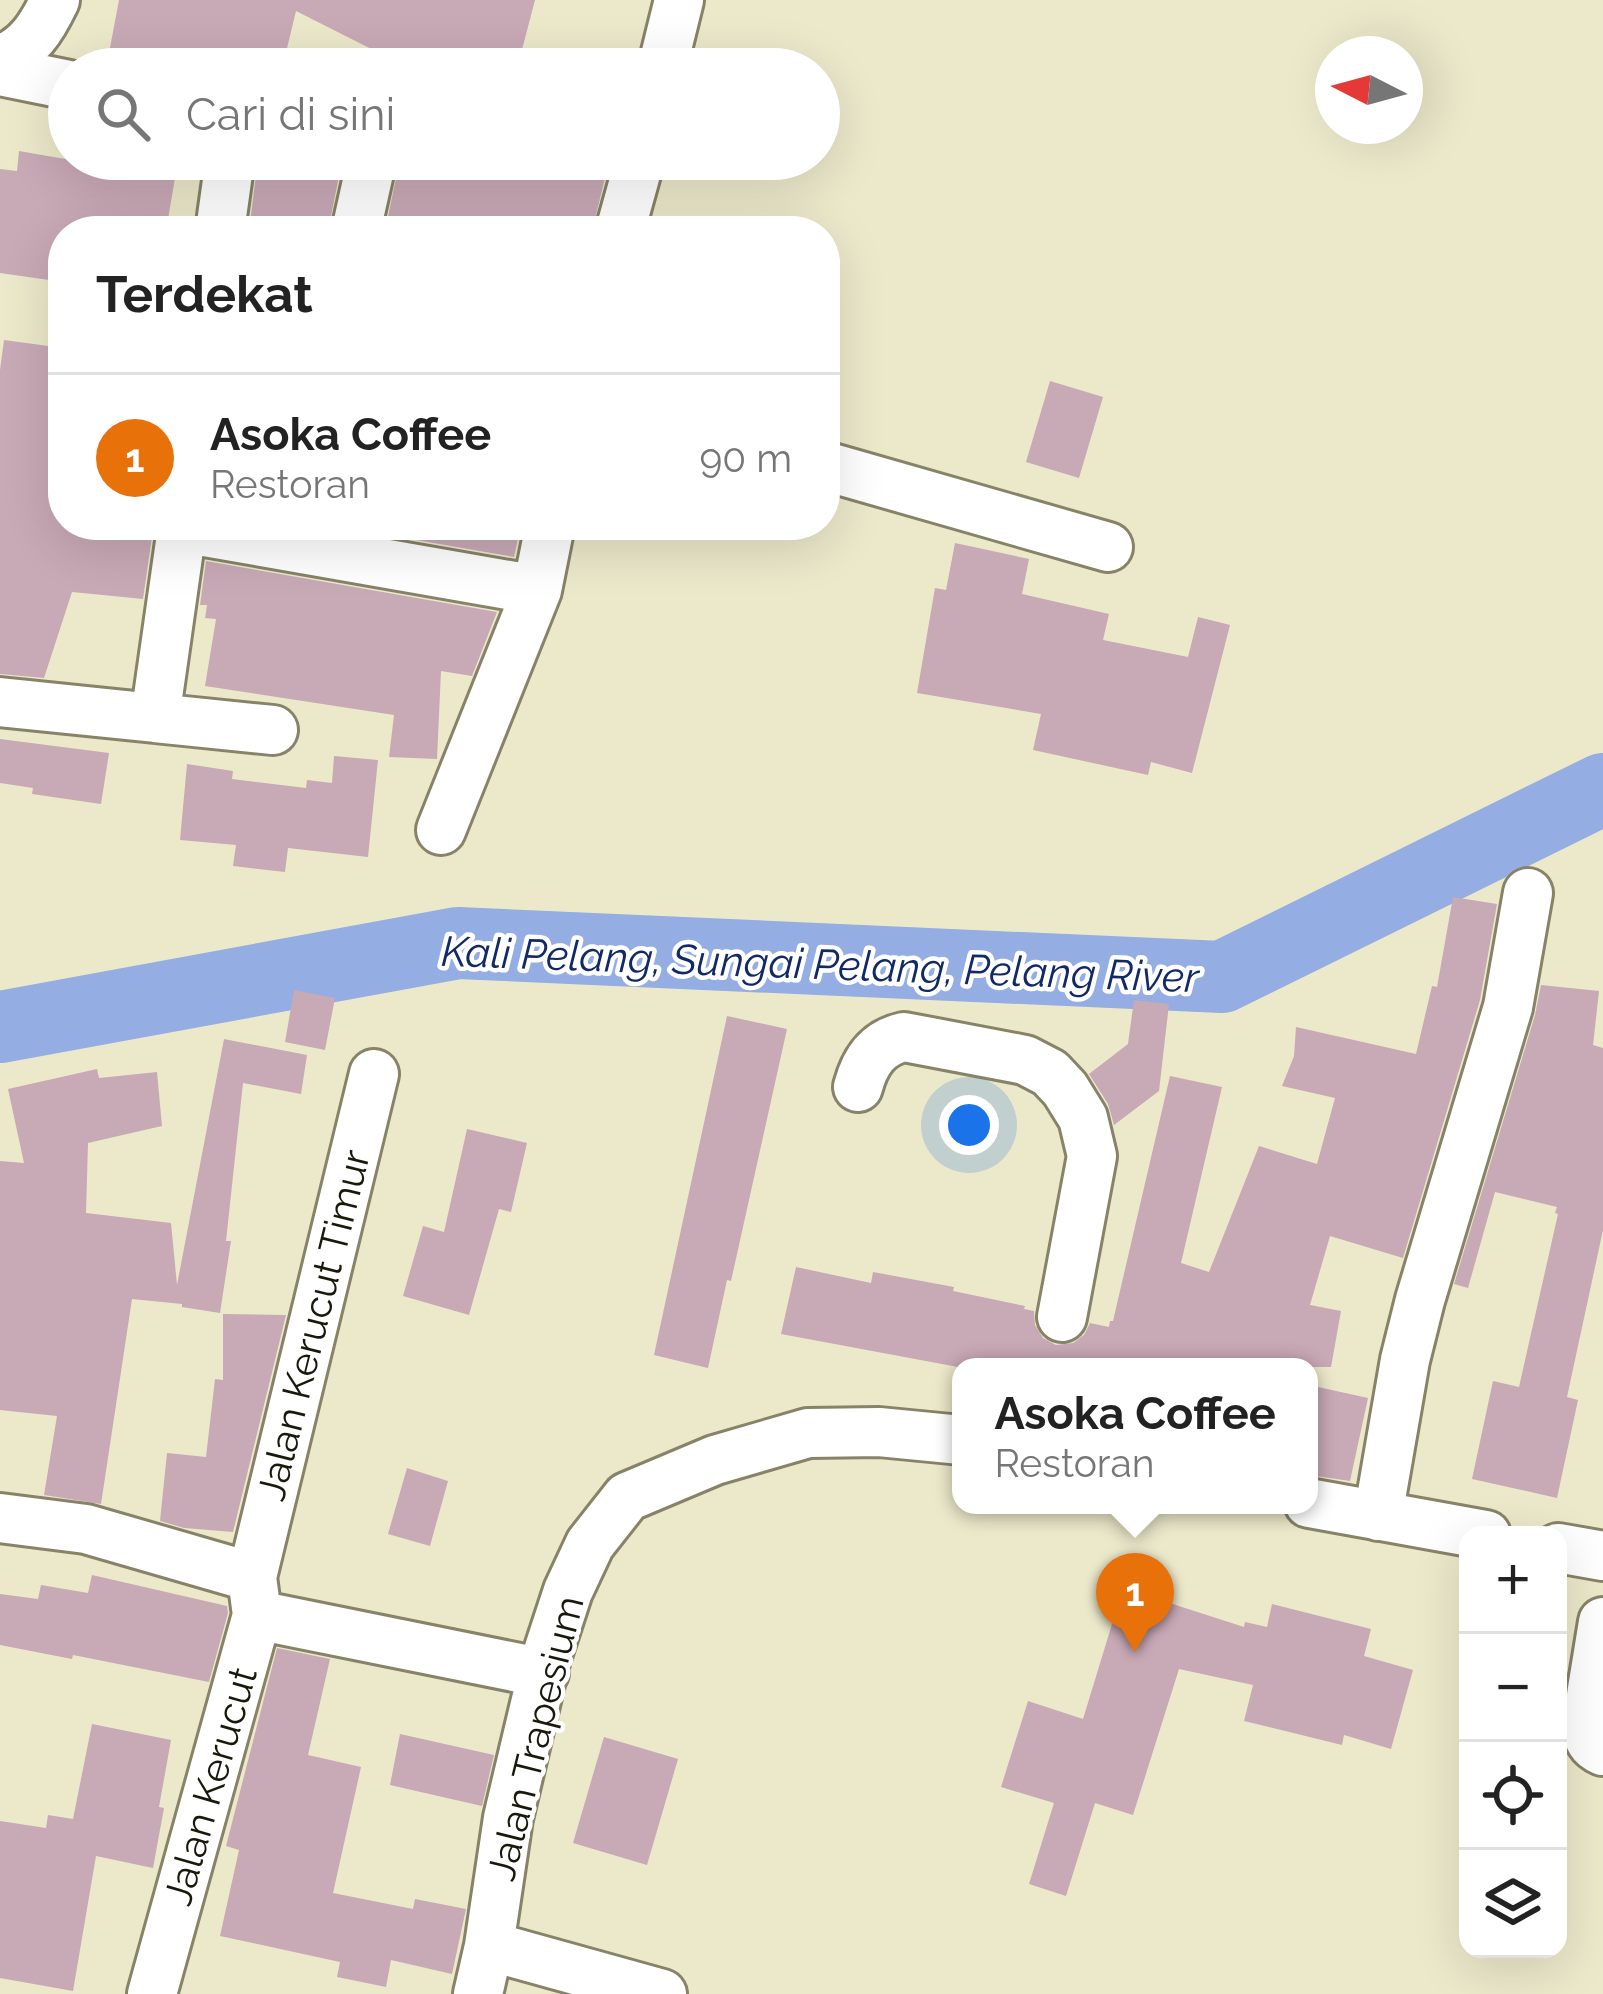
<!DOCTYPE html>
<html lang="id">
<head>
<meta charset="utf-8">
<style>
  :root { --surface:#fff; --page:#f6f6f6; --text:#222; --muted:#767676; --line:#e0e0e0; --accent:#1a73e8 }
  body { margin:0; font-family:Raleway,sans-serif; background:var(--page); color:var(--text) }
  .controls { position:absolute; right:36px; bottom:36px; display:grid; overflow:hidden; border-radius:24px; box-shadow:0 12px 48px #0002 }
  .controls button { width:108px; height:108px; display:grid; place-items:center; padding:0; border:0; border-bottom:3px solid var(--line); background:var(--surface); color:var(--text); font:60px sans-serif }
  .compass { position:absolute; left:1315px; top:36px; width:108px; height:108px; border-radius:50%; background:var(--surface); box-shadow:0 12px 48px #0002; rotate:276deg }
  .you { position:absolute; left:969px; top:1125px; width:42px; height:42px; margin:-30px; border:9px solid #fff; border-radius:50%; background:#1a73e8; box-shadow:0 0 0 18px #1a73e833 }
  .badge { display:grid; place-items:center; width:78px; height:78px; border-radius:50%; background:var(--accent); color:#fff; font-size:39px; font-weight:700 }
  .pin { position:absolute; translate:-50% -99px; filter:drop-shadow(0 3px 6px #0008) }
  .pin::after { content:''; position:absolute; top:63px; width:42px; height:36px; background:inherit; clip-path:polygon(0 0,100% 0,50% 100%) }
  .popup { position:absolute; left:952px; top:1358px; width:366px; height:156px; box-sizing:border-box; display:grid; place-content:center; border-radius:24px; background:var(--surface); filter:drop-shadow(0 3px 9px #0005); font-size:39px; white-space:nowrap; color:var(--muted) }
  .popup b { font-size:45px; color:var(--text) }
  .popup::after { content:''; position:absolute; left:50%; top:100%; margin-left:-24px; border:24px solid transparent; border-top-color:var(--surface) }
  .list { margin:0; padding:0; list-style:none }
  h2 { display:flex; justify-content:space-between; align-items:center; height:156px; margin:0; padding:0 48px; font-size:51px }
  h2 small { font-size:39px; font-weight:400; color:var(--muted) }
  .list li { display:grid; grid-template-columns:78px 1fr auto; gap:36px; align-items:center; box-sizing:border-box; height:168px; padding:0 48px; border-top:3px solid var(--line) }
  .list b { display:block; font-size:45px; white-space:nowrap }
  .list p { margin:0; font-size:39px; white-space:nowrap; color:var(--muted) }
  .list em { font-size:39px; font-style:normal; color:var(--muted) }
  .icon { flex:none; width:66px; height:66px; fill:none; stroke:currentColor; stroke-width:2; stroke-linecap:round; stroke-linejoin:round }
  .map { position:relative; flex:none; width:1603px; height:1994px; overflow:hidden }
  .search { position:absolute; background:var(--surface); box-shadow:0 12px 48px #0002; left:48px; top:48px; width:792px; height:132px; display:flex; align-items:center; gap:30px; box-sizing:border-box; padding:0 42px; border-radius:66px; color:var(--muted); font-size:45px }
  .panel { position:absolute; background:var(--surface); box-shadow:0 12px 48px #0002; left:48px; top:216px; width:792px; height:324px; border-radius:48px }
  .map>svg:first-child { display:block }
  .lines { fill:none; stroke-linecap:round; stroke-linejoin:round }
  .river { stroke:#94ade2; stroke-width:72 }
  .building { fill:#c8a9b6 }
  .minor-casing { stroke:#878368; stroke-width:54 }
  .minor { stroke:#fff; stroke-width:48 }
  .labels { text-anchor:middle; stroke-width:9; stroke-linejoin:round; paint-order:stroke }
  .street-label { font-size:39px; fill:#19180d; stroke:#fff }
  .water-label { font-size:42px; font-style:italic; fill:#122967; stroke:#fff }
</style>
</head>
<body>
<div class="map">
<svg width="1603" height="1994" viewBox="0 0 1603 1994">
  <rect width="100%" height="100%" fill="#ece8ca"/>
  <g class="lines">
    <path class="river" d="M0,1027L458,943L1222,977L1603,789"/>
  </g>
  <path class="building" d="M119,0H535L517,69H411L296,11L282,69L212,53L209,69H106Z
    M19,151L175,178L166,231H63V282L0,273V169L17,171Z
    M258,159L292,170L294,159H310L341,166L328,231H249Z
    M400,159H516L515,167L605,178L592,231H385Z
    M4,340L63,348V525L153,530L143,599L72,592L44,678L0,674V370Z
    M1050,381L1103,397L1079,478L1026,462Z
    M330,525H521L514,557Z
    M955,543L1029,559L1022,594L1109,614L1103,640L1188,657L1198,617L1230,625L1192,773L1151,762L1148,775L1033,750L1041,714L917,693L935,588L946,590Z
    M206,561L497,612L472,676L441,671L437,759L389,757L394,715L205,686L216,619L205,618L207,605H200Z
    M0,739L109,753L101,804L32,794L33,788L0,783Z
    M334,756L378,760L368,857L288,848L285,872L233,866L236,845L180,840L187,764L233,771L232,779L306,788L307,780L332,783Z
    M1453,897L1497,904L1480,1000L1403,1258L1330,1236L1310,1305L1341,1311L1331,1367H958L781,1334L796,1267L871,1283L873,1272L954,1287L953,1291L1025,1306L1024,1309L1034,1311L1035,1325L1043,1338L1056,1345L1073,1343L1084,1335L1090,1323L1109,1327L1110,1321H1113L1170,1076L1222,1087L1181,1263L1209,1272L1259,1146L1317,1164L1335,1098L1282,1086L1294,1056L1296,1027L1416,1054L1432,986L1437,987Z
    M1541,985L1599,991L1593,1045L1603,1048V1230L1567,1397L1578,1400L1557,1498L1472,1479L1493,1381L1519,1387L1558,1214L1555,1213L1557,1207L1495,1192L1468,1288L1454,1284L1535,1015Z
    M294,990L335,998L325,1050L285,1042Z
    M1134,1000L1169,1004L1159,1091L1114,1125L1108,1104L1089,1074L1128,1044Z
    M727,1016L787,1029L731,1281L727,1280L708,1368L654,1355Z
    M224,1039L307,1055L301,1094L243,1083L226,1241H231L220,1313L182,1307V1304L132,1299L101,1504L44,1495L57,1416L0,1410V1161L24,1163L8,1089L97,1069L99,1078L157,1072L162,1126L88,1143L86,1213L171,1223L177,1285Z
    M467,1129L527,1143L511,1212L499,1209L469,1315L403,1296L423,1226L444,1232Z
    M223,1314L286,1315L233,1532L184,1528L160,1521L167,1453L206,1457L215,1379L223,1380Z
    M1309,1385L1368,1398L1350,1481L1309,1475Z
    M407,1468L448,1481L430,1546L388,1534Z
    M92,1575L227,1606L228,1613L209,1682L73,1655L72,1659L0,1645V1594L38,1599L41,1585L88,1593Z
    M1123,1588L1244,1627L1245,1622L1267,1627L1272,1604L1371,1629L1364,1656L1413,1670L1391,1749L1344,1735L1342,1745L1244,1721L1253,1685L1179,1669L1133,1815L1095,1803L1066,1896L1029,1884L1054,1803L1001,1787L1028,1701L1083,1719Z
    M277,1648L330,1659L308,1755L361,1767L333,1893L413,1909L415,1899L466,1909L452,1974L391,1960L386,1987L337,1977L340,1962L220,1936L239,1850L226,1846Z
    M92,1724L171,1740L159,1807L164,1808L153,1868L96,1856L73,1991L0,1978V1821L46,1828L48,1815L73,1819Z
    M400,1734L494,1755L482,1806L390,1785Z
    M604,1737L678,1759L647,1865L573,1843Z"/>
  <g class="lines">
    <defs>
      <path id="minor" d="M0,60C29,49 42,27 55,0
        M662,69L679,0
        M0,71L69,85
        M220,231L230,159
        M356,231L372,159
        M620,231L640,159
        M825,466L1108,547
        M182,525V528L537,590
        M0,702L155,718L182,528
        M155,718L273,730
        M441,830L537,590L550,525
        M858,1087C865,1061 877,1043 904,1037L1025,1060L1050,1073L1065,1089L1083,1118L1092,1156L1062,1317
        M1309,1503L1486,1535
        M1378,1516L1405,1360L1420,1300L1508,1007L1528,893
        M0,1518L86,1529L252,1577
        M1558,1548L1603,1556
        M257,1615L544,1673
        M1603,1622L1586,1726C1588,1739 1591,1746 1603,1751
        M489,1946L662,1994
        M152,1994L257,1615L252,1577L374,1074
        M478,1994L489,1946L508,1818L546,1658L568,1591L590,1544L627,1497L715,1460L808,1433L879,1432L961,1440"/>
    </defs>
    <use href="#minor" class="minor-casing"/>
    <use href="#minor" class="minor"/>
  </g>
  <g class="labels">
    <g class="street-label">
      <text transform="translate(313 1325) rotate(-76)" y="14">Jalan Kerucut Timur</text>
      <text transform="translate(535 1738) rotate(-76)" y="14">Jalan Trapesium</text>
      <text transform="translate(210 1786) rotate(-74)" y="14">Jalan Kerucut</text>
    </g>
    <g class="water-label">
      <text transform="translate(820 964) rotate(2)" y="15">Kali Pelang, Sungai Pelang, Pelang River</text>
    </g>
  </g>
</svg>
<div class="controls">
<button>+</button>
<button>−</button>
<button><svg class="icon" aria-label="locate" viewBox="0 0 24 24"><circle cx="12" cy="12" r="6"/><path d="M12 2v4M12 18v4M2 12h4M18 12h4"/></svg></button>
<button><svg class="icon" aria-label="layers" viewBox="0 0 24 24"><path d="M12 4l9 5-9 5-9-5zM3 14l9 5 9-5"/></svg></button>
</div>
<svg class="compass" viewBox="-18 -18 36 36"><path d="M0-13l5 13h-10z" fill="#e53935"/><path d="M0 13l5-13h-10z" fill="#767676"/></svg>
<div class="you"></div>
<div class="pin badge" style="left:1135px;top:1652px;background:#e8710a">1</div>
<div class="popup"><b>Asoka Coffee</b>Restoran</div>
<div class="search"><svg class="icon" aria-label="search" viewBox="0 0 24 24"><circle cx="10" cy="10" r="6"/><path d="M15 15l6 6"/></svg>Cari di sini</div>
<section class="panel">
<h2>Terdekat<small></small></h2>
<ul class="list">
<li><span class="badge" style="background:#e8710a">1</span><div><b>Asoka Coffee</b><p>Restoran</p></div><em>90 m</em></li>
</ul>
</section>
</div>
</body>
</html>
